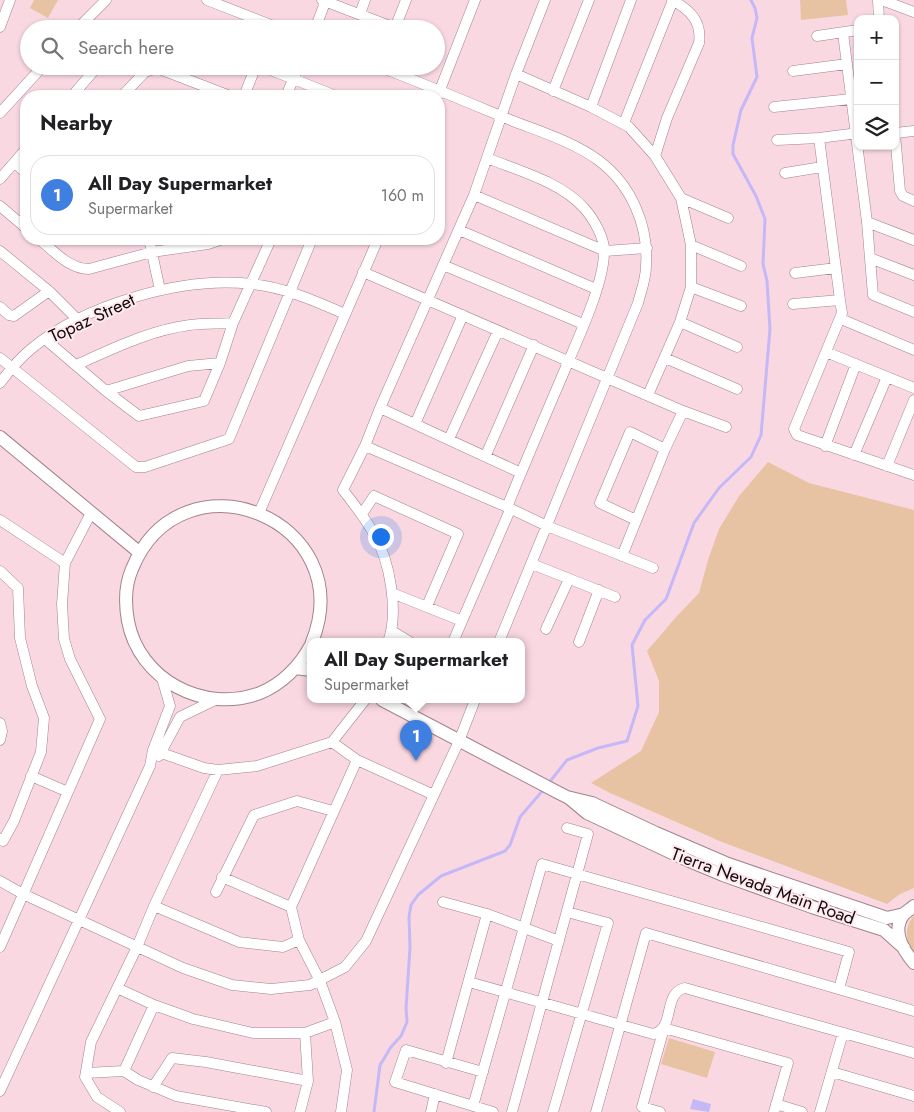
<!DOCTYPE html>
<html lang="en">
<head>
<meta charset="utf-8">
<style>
  :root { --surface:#fff; --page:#f6f6f6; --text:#202124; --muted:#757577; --line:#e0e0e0; --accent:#0b8043 }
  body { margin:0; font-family:Jost,sans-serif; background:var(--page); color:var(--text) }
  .controls { position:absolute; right:15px; top:15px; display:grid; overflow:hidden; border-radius:10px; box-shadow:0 1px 4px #0004 }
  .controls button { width:45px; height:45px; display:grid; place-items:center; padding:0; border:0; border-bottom:1px solid var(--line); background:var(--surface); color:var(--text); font:25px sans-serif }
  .you { position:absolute; left:380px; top:536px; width:18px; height:18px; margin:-12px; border:4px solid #fff; border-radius:50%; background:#1a73e8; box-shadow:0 0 0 8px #1a73e833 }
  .badge { display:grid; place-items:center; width:32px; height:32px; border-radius:50%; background:var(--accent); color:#fff; font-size:16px; font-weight:700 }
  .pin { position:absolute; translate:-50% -41px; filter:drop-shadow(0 1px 2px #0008) }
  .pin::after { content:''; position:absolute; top:26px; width:18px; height:15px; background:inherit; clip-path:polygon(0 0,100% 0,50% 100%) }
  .popup { position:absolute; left:307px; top:638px; width:218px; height:65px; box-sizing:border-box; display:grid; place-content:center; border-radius:10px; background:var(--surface); filter:drop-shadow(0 1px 4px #0005); font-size:16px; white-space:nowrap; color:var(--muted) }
  .popup b { font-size:19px; color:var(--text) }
  .popup::after { content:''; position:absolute; left:50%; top:100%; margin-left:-10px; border:10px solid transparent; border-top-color:var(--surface) }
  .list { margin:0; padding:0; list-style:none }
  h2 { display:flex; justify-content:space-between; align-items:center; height:65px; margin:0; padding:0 20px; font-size:21px }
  h2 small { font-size:16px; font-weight:400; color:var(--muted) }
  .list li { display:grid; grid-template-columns:32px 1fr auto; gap:15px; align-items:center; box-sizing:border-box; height:80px; margin:0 10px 10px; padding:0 10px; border:1px solid var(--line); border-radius:20px }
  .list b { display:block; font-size:19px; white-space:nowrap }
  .list p { margin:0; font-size:16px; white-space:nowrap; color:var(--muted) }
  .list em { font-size:16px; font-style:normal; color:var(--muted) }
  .icon { flex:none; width:28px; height:28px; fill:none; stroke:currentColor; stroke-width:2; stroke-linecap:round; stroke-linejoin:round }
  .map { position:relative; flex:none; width:914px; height:1112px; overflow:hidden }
  .search { position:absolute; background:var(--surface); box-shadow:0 1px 4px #0004; left:20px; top:20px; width:425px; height:55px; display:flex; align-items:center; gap:12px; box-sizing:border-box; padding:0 18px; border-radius:28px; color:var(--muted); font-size:19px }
  .panel { position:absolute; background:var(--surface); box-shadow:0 1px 4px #0004; left:20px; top:90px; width:425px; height:155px; border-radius:20px }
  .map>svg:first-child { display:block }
  .green { fill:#e8c3a3 }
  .water { fill:#c4b8f7 }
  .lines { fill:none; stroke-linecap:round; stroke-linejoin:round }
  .stream { stroke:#c4b8f7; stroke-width:3 }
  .minor-casing { stroke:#a2838c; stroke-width:11 }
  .tertiary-casing { stroke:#a2838c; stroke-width:14 }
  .minor { stroke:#fff; stroke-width:10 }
  .tertiary { stroke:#fff; stroke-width:12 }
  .labels { text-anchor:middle; stroke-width:4; stroke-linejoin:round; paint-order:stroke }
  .street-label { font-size:18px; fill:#150a0d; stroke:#fee9ef }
</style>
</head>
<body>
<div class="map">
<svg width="914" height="1112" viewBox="0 0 914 1112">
  <rect width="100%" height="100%" fill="#fad8e2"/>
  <path class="green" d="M34,0H58L48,18L30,8Z
    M800,0H846L848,15L801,20Z
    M768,462L809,483L914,510V888L900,894L887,904L722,842L610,793L591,783L641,751L659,712V681L647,651L676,617L699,593L708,560L719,529L739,496Z
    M914,916V953C905,944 904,925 914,916Z
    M669,1038L715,1052L707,1078L661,1064Z"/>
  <path class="water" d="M693,1099L711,1104L709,1112L690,1109Z"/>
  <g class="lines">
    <path class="stream" d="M548,784L567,760L598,748L627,741L638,706L632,645L645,620L666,599L694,523L719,488L751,457L761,435L770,329L767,281L763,264L765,219L756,196L733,154V145L741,110L757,77L752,38L757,18L755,8L751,0
      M374,1112L380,1065L391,1047L401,1036L407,1022L406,1008L410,948L409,917L411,905L418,895L441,876L505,851L510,845L520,817L544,789"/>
    <defs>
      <path id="minor" d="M207,0L281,29
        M322,0L395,28L406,0
        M878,0L879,19
        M882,0L914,12
        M360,14L365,0
        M0,27L10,0
        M77,29L106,0
        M144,29L150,26L169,29
        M315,29L326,0
        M843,33L867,222L873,295L914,312
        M817,36L858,30
        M261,66L336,96
        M378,66C421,83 465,101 508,119C538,131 572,141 598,160C631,184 649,226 646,266C646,279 641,291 638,303L499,642
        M793,71L847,64
        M516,74L591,107L629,127L655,156L681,198L691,245V287L680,322L648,395
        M553,91L589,0
        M438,95L475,0
        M72,96L98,66
        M122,96L145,72L157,68L230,96
        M244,96L256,66
        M286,96L299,66
        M591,107L631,0
        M774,107L851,99
        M0,113L43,66
        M624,123L673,0
        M895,133L914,131
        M895,134L900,191L903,196L914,201
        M777,140L819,138
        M655,156L667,118L699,43C702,21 690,10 672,0
        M487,158C519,171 561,182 584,208C593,218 605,238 604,252C604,282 581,332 569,360C548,409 527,458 507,507
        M15,163L26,173
        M785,173L822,167
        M0,179L26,149
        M474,195L605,251L647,248
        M681,198L728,218
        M0,206L26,228
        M867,222L914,240
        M459,230L596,289
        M39,239C54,251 69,269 89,269L152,252L208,244L223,239
        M149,239L160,290
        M691,245L741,266
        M0,251L49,291L78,320
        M870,258L914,275
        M443,265L583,324
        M363,272L683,411L726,427
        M795,273L836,268
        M691,287L741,306
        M840,300L819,138L858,133
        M793,304L840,300L842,313L794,429L797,435L914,475
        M0,307L9,315L14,316L49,291
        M841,319L914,350
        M680,322L737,347
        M45,339L106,391L139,416L204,401L220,363L233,323L271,239
        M826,352L914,388
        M0,358L136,467H145L229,439L312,239
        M665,358L737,389
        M76,365C112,349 150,330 190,325C204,323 219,324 233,323
        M0,383C9,371 19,359 31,349C84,305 182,276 251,284C284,287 315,301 345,314
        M106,391L188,366L220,363
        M380,408L521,473
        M415,424L463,315
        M449,439L498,331
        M365,446L507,507L547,526L653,568
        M825,446L856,364
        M486,455L534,345
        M854,455L887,377
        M887,466L914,400
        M259,513L378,239
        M362,514L374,496L458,534L427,606
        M0,520L65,563
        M636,520L600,503L630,432L665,449
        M622,556L665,449L683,411
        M532,564L615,597
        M0,571L18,588L20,638L32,686L44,718L41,752L14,821L3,841L0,839
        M392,593L462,621
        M546,629L569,579
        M392,631L410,642
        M388,642C399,612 390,561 374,534C365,518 354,504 343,490L365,446L380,408L474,195L516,74L545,0
        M453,642L510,510
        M579,642L599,590
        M0,723L2,731L0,740
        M332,742L357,760L434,795
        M153,750L204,768L218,770L257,766L332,742L365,700
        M159,756L180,717L217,699
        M31,776L68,792
        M222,877L291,907
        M0,881L23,894L183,968L232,985L271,989L310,985L345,967L366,941L459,741L475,700
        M216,892L254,815L297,801L333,811
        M443,902L487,914L559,941
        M154,906L239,942L283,947L299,940
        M0,947L100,719L70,659L64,639L62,604L65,563L91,513
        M469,982L653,1034C676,1029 662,993 685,988L914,1053
        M117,988L154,1005L193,1019L253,1033H305L335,1022
        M154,1005L124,1071L138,1080L176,1096L266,1112
        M446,1063L487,914
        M483,1072L406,1050L395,1082L493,1112
        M832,1072L914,1096
        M86,1073L124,1071
        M153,1087L172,1058L206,1062L308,1081
        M0,1091L150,766L153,750L170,706L162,678
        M776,1104L802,1112
        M473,1106L542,864L849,952L839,989
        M120,1112L97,1097L85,1077L91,1042L137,947L154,906L218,770
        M300,1112L308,1081L305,1033
        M341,1112L347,1070L335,1022L320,981L299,940L291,907L357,760
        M431,1112L435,1094
        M512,1112L588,834L567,828
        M553,1112L608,923L567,912
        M596,1112L646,933L914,1011
        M660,1112L642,1107L664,1028L788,1063L774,1112
        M820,1112L843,1033"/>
      <path id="tertiary" d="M0,437L140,553
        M311,645C300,666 282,684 260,693C204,714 139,680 128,621C125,604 125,585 132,569C182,447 361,520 312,642
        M295,668L311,670
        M382,700L559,793L567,797L592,803L656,833L728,864L887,918L904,914
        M569,798L587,813L687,860L723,875L812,907L884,930L904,948
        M914,906C911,909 907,911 904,914C891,930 903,950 914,963"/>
    </defs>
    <use href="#minor" class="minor-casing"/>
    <use href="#tertiary" class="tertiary-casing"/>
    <use href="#minor" class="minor"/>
    <use href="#tertiary" class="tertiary"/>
  </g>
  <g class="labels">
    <g class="street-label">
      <text transform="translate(92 318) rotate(-25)" y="6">Topaz Street</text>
      <text transform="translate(763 886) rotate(20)" y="6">Tierra Nevada Main Road</text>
    </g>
  </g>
</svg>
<div class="controls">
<button>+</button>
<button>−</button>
<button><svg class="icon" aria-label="layers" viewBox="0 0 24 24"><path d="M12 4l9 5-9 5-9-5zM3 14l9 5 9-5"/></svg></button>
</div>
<div class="you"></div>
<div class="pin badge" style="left:416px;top:761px;background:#3f7fe0">1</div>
<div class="popup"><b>All Day Supermarket</b>Supermarket</div>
<div class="search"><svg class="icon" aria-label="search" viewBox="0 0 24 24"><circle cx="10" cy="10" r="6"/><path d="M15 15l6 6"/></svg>Search here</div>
<section class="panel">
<h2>Nearby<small></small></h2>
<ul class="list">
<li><span class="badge" style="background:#3f7fe0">1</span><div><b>All Day Supermarket</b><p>Supermarket</p></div><em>160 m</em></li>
</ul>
</section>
</div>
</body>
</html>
